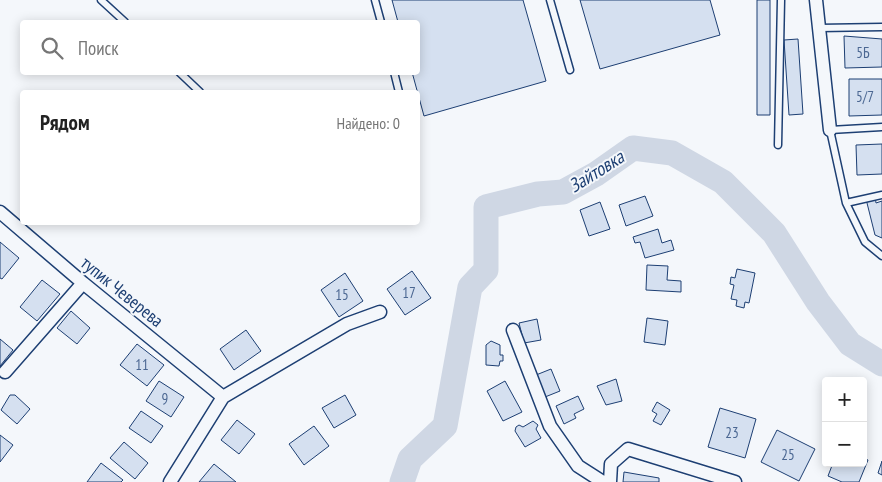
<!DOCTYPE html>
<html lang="ru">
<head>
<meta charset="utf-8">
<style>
  :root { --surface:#fff; --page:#f6f6f6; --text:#222; --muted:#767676; --line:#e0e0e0 }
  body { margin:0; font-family:"PT Sans Narrow",sans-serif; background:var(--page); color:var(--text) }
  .controls { position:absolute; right:15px; bottom:15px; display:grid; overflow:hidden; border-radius:5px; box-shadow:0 2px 12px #0003 }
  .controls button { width:45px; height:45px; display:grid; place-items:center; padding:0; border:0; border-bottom:1px solid var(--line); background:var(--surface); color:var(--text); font:25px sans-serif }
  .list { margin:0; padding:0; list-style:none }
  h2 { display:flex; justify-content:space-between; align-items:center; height:65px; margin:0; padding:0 20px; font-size:21px }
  h2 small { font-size:16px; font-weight:400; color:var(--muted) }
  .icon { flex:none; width:28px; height:28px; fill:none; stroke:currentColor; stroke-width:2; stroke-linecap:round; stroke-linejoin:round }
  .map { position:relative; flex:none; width:882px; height:482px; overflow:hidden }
  .search { position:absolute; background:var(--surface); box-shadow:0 2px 12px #0003; left:20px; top:20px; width:400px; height:55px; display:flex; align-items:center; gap:12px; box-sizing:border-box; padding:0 18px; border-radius:5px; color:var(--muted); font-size:19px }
  .panel { position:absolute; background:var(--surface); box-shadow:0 2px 12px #0003; left:20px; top:90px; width:400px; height:135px; border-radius:5px }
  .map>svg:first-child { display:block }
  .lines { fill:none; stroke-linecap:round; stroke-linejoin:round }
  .river { stroke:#cfd7e4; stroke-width:25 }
  .building { fill:#d5e0f0; stroke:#1d3f73 }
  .service-casing { stroke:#1d3f73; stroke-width:9 }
  .minor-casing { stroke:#1d3f73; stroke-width:15 }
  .service { stroke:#f4f7fb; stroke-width:6 }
  .minor { stroke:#f4f7fb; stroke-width:12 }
  .labels { text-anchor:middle; stroke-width:4; stroke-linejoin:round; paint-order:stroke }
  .number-label { font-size:15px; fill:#4b6792 }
  .street-label { font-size:18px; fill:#1d3f73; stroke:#f4f7fb }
  .water-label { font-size:19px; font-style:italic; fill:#1d3f73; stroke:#f4f7fb }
</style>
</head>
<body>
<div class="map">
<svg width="882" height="482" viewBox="0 0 882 482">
  <rect width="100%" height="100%" fill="#f4f7fb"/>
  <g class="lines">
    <path class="river" d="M402,482L410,459L445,426L470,287L486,270V207L538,194L563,192L596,174L633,148L672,153L723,182L774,233L818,302L850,344L882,364"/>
  </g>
  <path class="building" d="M392,0H523L546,81L424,116L412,72H418V22H398Z
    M580,0H710L720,35L600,69Z
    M757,0H770V115H757Z
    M844,36L882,39V67L845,68Z
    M798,39L803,114L789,115L784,40Z
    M849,79H882V115L849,116Z
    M882,144V174L857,175L856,145Z
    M645,196L653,216L626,226L619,205Z
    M875,196L876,203L882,201V238L875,235L866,199Z
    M600,202L610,229L589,236L580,210Z
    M658,229L662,243L671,240L674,250L645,258L640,242L635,243L633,237Z
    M0,242L19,258L2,279L0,278Z
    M647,265L668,266L667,280L681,281V292L646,290Z
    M737,269L755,273L749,303L745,302L744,308L736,306L737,300L731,299L734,285L730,284L731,277L735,278Z
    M412,271L431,298L405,315L387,289Z
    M345,273L363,301L339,317L321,290Z
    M42,280L60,294L37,321L20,307Z
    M71,311L90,328L77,344L57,328Z
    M647,318L668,321L665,345L644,342Z
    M537,319L541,340L524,343L519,323Z
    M246,330L261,351L234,370L220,349Z
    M0,339L13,350L0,366Z
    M491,341L500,345V355H503V361H500L499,366L486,365V345Z
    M137,344L164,365L147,386L120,365Z
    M551,369L560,391L545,397L536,375Z
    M616,379L622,401L606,405L597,386Z
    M159,381L184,397L171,417L146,401Z
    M505,381L522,412L503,421L487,391Z
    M10,395H15L30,409L17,424L1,410Z
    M345,395L356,415L334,428L322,408Z
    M578,396L584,409L574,414L576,418L564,424L556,406Z
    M657,402L670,410L661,425L653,421L657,414L652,411Z
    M720,408L756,419L745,458L708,447Z
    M141,411L163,426L151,443L129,428Z
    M237,420L255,434L239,454L221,440Z
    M533,421L538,425L536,429L541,438L525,447L515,431L516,427L519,425L523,427Z
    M314,426L329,446L304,465L289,444Z
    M777,430L815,449L799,481L761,462Z
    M0,435L13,445L0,462Z
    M124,442L148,463L135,479L110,458Z
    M863,458L868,460L859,482H842L828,476L833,463H863Z
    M882,461V475L878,473Z
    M101,463L123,480L121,482H87Z
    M214,464L236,482H199Z
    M624,472L659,478V482H623Z"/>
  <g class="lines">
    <defs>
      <path id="service" d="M101,0L125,22
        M375,0L381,22
        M550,0L570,70
        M819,28L882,27
        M179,72L200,92
        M394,72L399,92
        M882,127L830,130L846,203L865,242L882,256
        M778,145L781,0
        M846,203L882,195"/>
      <path id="minor" d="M816,0L830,130
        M0,212L83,283L223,397L170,482
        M513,330L550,426L578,466L603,482
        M5,372L83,283
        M223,397L347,324L380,312
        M610,482L611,464L628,449L735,482"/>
    </defs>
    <use href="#service" class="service-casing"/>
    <use href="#minor" class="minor-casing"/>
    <use href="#service" class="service"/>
    <use href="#minor" class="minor"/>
  </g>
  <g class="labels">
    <g class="number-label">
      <text x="863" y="58">5Б</text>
      <text x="865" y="102">5/7</text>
      <text x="409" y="298">17</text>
      <text x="342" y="300">15</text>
      <text x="142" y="370">11</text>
      <text x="165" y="404">9</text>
      <text x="732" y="438">23</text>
      <text x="788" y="460">25</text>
    </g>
    <g class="street-label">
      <text transform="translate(122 292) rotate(39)" y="6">тупик Чеверева</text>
    </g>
    <g class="water-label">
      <text transform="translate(596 171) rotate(-32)" y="7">Зайтовка</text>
    </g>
  </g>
</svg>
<div class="controls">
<button>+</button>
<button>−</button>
</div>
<div class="search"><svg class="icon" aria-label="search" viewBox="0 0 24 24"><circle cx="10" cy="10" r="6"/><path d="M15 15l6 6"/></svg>Поиск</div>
<section class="panel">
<h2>Рядом<small>Найдено: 0</small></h2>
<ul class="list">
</ul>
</section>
</div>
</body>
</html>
